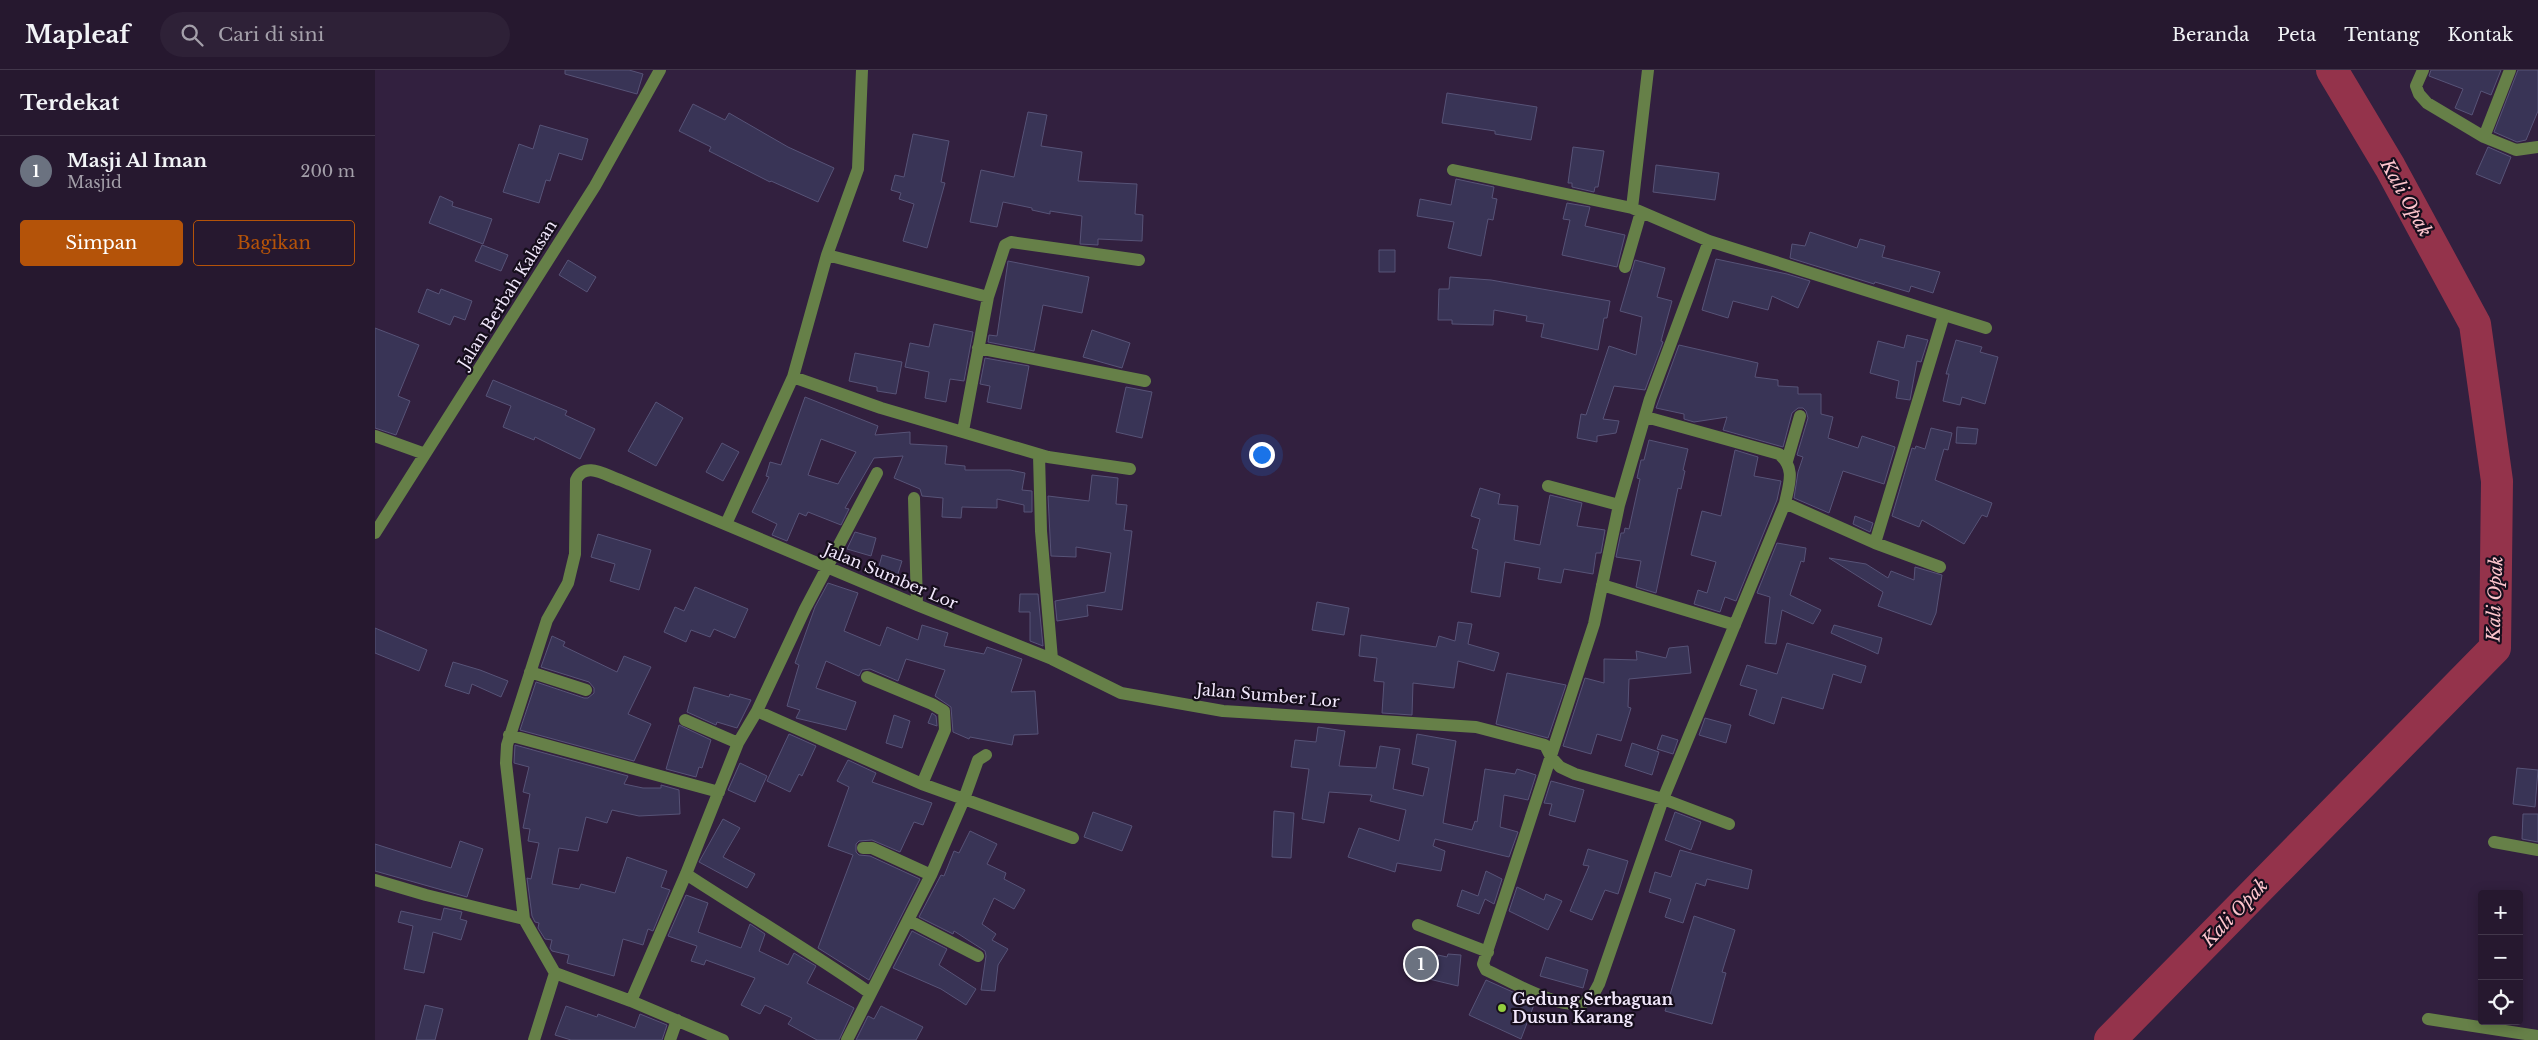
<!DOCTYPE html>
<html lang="id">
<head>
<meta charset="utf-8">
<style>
  :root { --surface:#26182f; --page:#2e2137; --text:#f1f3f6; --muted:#a4a0aa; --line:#42374b; --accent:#b45309 }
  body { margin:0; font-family:"Libre Baskerville",serif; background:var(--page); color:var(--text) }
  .controls { position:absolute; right:15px; bottom:15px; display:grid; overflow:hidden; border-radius:5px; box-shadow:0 2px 12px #0003 }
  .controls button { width:45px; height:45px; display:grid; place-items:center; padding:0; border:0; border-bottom:1px solid var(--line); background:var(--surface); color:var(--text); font:25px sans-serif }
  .you { position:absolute; left:886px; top:384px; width:18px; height:18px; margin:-12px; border:4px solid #fff; border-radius:50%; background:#1a73e8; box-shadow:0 0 0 8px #1a73e833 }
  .badge { display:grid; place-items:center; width:32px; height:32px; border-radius:50%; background:var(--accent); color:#fff; font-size:16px; font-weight:700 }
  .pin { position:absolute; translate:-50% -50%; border:2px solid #fff; box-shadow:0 1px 5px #0006 }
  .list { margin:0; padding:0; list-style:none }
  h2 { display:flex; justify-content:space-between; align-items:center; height:65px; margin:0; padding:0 20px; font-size:21px }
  h2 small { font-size:16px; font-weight:400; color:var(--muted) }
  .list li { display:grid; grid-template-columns:32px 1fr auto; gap:15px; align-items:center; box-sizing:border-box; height:70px; padding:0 20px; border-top:1px solid var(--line) }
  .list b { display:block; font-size:19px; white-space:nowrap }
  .list p { margin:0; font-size:16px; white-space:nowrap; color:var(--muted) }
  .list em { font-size:16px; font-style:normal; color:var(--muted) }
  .actions { display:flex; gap:10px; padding:15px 20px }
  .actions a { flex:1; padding:11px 0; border:1px solid var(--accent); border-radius:5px; text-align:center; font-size:18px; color:var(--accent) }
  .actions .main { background:var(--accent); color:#fff }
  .icon { flex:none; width:28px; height:28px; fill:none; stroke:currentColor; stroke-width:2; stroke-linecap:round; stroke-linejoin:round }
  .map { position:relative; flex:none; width:2163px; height:970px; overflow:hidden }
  header { display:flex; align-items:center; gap:30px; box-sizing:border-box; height:70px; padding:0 25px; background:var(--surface); border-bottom:1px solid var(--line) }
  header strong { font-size:24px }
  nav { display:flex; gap:28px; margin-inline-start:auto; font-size:18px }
  .search { width:350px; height:45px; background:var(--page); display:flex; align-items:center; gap:12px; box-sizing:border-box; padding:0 18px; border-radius:28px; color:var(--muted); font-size:19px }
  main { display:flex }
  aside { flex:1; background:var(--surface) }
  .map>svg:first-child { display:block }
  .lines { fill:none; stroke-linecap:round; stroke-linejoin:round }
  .river { stroke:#94334b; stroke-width:32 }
  .building { fill:#393456; stroke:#575377; fill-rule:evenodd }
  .minor { stroke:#668048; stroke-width:12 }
  .poi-dot { fill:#93cd3e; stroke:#160e1c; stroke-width:2 }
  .labels { text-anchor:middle; stroke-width:4.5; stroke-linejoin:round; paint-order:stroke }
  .street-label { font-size:16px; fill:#f2e8fc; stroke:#160e1c }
  .poi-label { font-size:16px; font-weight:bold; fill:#f2e8fc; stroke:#160e1c; text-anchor:start }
  .water-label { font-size:18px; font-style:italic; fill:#fdc5cd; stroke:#160e1c }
</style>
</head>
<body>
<header>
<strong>Mapleaf</strong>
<div class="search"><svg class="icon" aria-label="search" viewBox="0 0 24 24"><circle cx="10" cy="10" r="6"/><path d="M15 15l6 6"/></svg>Cari di sini</div>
<nav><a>Beranda</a><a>Peta</a><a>Tentang</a><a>Kontak</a></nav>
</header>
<main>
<aside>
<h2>Terdekat<small></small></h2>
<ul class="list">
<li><span class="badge" style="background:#6b7280">1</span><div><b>Masji Al Iman</b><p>Masjid</p></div><em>200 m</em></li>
</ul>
<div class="actions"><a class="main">Simpan</a><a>Bagikan</a></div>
</aside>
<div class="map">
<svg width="2163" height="970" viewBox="0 0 2163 970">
  <rect width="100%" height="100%" fill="#32203f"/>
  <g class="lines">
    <path class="river" d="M1735,970L2120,578L2122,411L2100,254L2015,97L1957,0"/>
  </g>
  <path class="building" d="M190,0H254L268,4L262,24L190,4Z
    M2056,0H2126L2116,25L2106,21L2097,45L2080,38L2088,19L2054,6Z
    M2143,0H2163V41L2151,70L2142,72L2119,62Z
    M1072,23L1162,37L1156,70L1120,64V61L1067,53Z
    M318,34L350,50L354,43L413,77L459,98L443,132L396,111L395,112L334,81L336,77L304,61Z
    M653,42L672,45L666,76L707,82L703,111L762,114L760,144L768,145L767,171L723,169V175L705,174L707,146L675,141V144L657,140V138L628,132L622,157L595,152L606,100L639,107Z
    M165,55L213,69L207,90L184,83L175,111L171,110L164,133L128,122L144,74L158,79Z
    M538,64L574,71L566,112L570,113L552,178L528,171L539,134L524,129L526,123L516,120L520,105L529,107Z
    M1198,77L1229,81L1223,117H1220L1219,122L1197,117V113H1193Z
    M2113,77L2136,87L2125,114L2101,104Z
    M1281,95L1344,103L1340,130L1278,122Z
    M1081,109L1119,117L1117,128L1122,129L1118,150L1113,149L1106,186L1073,178L1079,152L1042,146L1045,129L1076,135Z
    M65,126L78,132L77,136L117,149L108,174L54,153Z
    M1192,133L1215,137L1210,156L1250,165L1242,197L1187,185L1195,150L1188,149Z
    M1435,162L1482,178L1485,169L1510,176L1507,187L1565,202L1558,223L1536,216L1534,222L1500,212L1499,214L1415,188L1417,174L1430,176Z
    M107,175L133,185L126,201L100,191Z
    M1004,180H1020V202H1004Z
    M1341,189L1412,204L1435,211L1423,238L1397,226L1393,240L1358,231L1353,248L1327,240Z
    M193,190L221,207L212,222L184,205Z
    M1260,190L1290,198L1282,227L1297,231L1286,271L1288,272L1270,320L1239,316L1228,349L1244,351L1241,363L1222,366V372L1202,368L1206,344L1211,345L1234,276L1261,285L1267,247L1245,241Z
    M633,191L714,207L707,243L668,235L659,281L613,272L614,265L622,266Z
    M1075,207L1116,210L1235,231L1232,248H1229L1223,280L1166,267L1169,254L1151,251L1152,246L1119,240L1118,255L1077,254V250H1063L1064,219H1074Z
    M52,219L64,224L66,219L97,231L90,250L79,246L75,255L43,242Z
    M559,254L598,262L589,311L575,309L571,332L550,328L554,302L530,297L535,273L554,277Z
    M0,258L44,275L23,326L35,331L21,365L0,358Z
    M717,260L755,273L747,298L708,287Z
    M1532,265L1553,270L1546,292L1542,291L1535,330L1521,328L1524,311L1495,303L1503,271L1529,278Z
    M1581,270L1607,277L1605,282L1623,287L1610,334L1587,327L1585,335L1568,331L1574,304H1571Z
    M1304,275L1383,293L1380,307L1403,310V316L1423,317V324H1446V344L1458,347L1453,368L1483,378L1487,366L1520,377L1509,414L1468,401L1454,443L1419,428L1423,402L1428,387L1422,385L1433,348L1431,341L1428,338H1423L1417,343L1408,377L1348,360L1352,347L1319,352L1309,349V344L1281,338Z
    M480,283L527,292L521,324L502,321V317L474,311Z
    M610,288L654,296L646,339L612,332L615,316L605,314Z
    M118,310L192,341L190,345L220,359L205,389L160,367L159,370L128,357L136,336L111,326Z
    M751,317L777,322L767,368L741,362Z
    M430,327L503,356L500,365L535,362V374L572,376L570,394L590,396V400H635L650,403L647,420L657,421V442H649V435L622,429V438L587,437L586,448L567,447L568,428L547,426L545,419L519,408L528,386L499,388L470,438L474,439L466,455L433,442L431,446L424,443L412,471L397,465L402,454L377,442L394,407L391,406L395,392L406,395ZM446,369L481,382L463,414L433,405Z
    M281,332L308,348L281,396L253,381Z
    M1582,357L1603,359L1601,374L1581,373Z
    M1556,358L1577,363L1573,380L1569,379L1560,410L1617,433L1612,447L1607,445L1589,474L1547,450L1544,457L1517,446L1537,378L1540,379L1541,376L1550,379Z
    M1274,370L1313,379L1308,400L1310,401L1306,419L1303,418L1281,523L1261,517L1266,491L1241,487L1246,463H1249L1250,458L1254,459L1265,409L1262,408L1266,390H1269Z
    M347,373L364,382L348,411L331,402Z
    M1360,380L1383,387L1379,406L1406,411L1402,430L1361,531L1350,527L1345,542L1319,534L1323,520L1332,523L1341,492L1316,485L1327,441L1346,446Z
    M717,405L743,408L741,434L752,435L749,460L757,461L747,540L712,535L713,546L682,551L680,531L730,522L736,483L701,477V487L676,486L673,426L714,431Z
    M1105,418L1125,424L1123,434L1143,436L1139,470L1165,475L1175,425L1207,433L1202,456L1230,460L1226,483H1221L1218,504L1189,499L1186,513L1163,509L1165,498L1130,492L1125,527L1096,522L1103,480L1097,478L1105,449L1096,446Z
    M1480,446L1498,453L1495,462L1478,454Z
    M480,462L501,468L496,486L472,479Z
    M223,464L276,480L264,520L235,511L240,494L216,487Z
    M1402,473L1431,478L1429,492L1426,491L1415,525L1446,540L1438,554L1407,540L1401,574L1390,573L1395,527L1382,523Z
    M507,485L527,491L520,513L501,507Z
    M1454,488L1491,494L1513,508L1516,501L1539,510L1540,497L1567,505L1561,543L1556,555L1503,536L1508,522Z
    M453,513L483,523L469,561L505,576L512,557L543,570L547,555L573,563L569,576L609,584L612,577L647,589L636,622L660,621L663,664L639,665L637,675L595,667L594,669L578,662L576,637L560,626L570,600L531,589L523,611L495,599L487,600L484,606L451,591L441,618L481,632L471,660L421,648L425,640L412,636L424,595L420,593L440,537Z
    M320,517L373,539L360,568L339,559L335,567L316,560L311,572L289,562L300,537L309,541Z
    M645,524H663L668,576L655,571V542H644Z
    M942,532L974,538L969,565L937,560Z
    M1083,552L1097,554L1093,574L1124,583L1119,601L1083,591L1079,618L1038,613L1037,645L1007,643L1009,612L999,611L1002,588L984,586L986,565L1061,577L1064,566L1080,571Z
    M1459,555L1507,568L1503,584L1456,563Z
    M0,558L52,580L44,601L0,583Z
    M177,566L190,572L188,576L242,602L249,586L276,597L253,644L276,654L259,691L145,660L161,612L209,628H213L219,623V618L214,612L166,597Z
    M1412,573L1491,596L1486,613L1458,604L1448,639L1407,627L1399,654L1374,645L1382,620L1365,615L1372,595L1402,604Z
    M1313,576L1316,603L1254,609L1253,637L1256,638L1246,671L1222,664L1216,684L1188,676L1210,608L1229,613V589L1262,590L1261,581L1291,588L1294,578Z
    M78,592L105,600L133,611L126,627L97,614L94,624L70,616Z
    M1132,603L1191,615L1173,668L1121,654Z
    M319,617L354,627L355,624L376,630L362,658L342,652L341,655L312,642Z
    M557,643L561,646L562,656L553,653Z
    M519,645L535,651L527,678L511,673Z
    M1330,648L1356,655L1351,673L1324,665Z
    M304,655L336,670L327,698L324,697L321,707L291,699Z
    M943,657L970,661L964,696L1001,698L1005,676L1025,679L1018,719L1048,726L1054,698L1037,694L1042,664L1081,671L1068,753L1097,760L1100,751L1102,752L1110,699L1140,704L1142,699L1161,705L1153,730L1129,725L1125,757L1143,762L1134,787L1060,769L1058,776L1070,781L1066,801L1022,793L1020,802L973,787L984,758L1024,771L1031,740L995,731L997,725L954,722L949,753L927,749L934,699L916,697L920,670L941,672Z
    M414,664L441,676L427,706L424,704L415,722L392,711Z
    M1287,665L1303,670L1298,684L1282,679Z
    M1257,673L1284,682L1277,705L1250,696Z
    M140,675L253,706L249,714L268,718H286V715L304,720L305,744L264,746L237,740L232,753L211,747L203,781L184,778L177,814L204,819L206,814L240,823L252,787L292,801L286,817L295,820L278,861L273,859L268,875L248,869L239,906L192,893L194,885L177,881L175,878L177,870L170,869L163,858L164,853L160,852L157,846L152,808L156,809L164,773L153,771L155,759L148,758L155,724L148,722L154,697L139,693Z
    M473,690L501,703L497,712L557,733L548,755L539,752L525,782L497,770L484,771L481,774V782L484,785L495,786L545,809L494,910L443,878L478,785L453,776L474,717L462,711Z
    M365,693L392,706L380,732L353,720Z
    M2142,698L2163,700L2160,737L2138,734Z
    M1176,711L1209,720L1200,752L1174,745L1177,734L1169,733Z
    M899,741L919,743L916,788L897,787Z
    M718,742L757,756L747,781L709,767Z
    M1300,742L1326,752L1316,780L1290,770Z
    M2148,744H2163V772L2147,769Z
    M348,749L365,758L348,787L380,804L372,818L324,792Z
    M595,761L622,774L612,794L631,803L629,809L650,820L639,839L619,828L607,854L621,864L617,870L633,879L623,895L620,921L606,920L611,886L610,881L579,861L578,864L544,847L566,805L569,806L579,781L584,783Z
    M85,771L108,779L92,827L0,801V774L76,798Z
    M1213,779L1253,791L1243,824L1230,820L1217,850L1195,841L1214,796L1208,795Z
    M1305,780L1377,800L1373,819L1332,809L1330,816L1321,813L1308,853L1290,847L1296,829L1274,822L1280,802L1296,807Z
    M1111,801L1127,809L1119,834L1110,829L1104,844L1082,836L1087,820L1103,826Z
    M1142,817L1169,830L1171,824L1187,831L1173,860L1134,841Z
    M311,825L333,833L323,862L366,878L375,854L390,864L384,881L413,895L419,883L441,896L432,913L479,938L464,970H442L413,954L417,948L390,935L385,944L366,935L380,908L331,890L329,895L316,891L322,876L293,866Z
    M69,838L87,842L85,849L92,851L86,870L58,862L49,903L29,899L38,856L23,852L26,841L66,850Z
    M1319,846L1360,860L1347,902L1351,903L1337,954L1290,941Z
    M537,861L572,879L564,895L601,919L591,935L566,919L518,898Z
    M1073,884L1086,885L1083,916L1054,909L1063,885L1072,887Z
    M1171,887L1213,900L1208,918L1165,906Z
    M1111,910L1160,932L1146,969L1094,945Z
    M50,935L68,939L60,970H41Z
    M191,936L222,947L223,944L260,958L265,944L292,955L287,970H196L180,965Z
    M506,936L548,957L541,970H481L493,946L499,949Z"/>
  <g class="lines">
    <path class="minor" d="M1273,0L1257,138L1334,171L1611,258
      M2048,0L2041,16L2044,24L2052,33L2109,67L2141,80L2163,77
      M2109,67L2135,0
      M1078,100L1257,138
      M452,185L613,227
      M1250,197L1266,142
      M603,278L770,311
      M418,307L506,338L673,387L755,399
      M1271,347L1404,384C1421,398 1414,414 1410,433L1288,729L1224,914C1221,919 1218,927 1213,930C1191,945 1134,910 1111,900L1108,894L1219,554L1244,435L1275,329L1334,171
      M588,361L613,227L630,175L636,172L764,190
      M0,366L50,384
      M664,385L666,461L677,589
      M1412,391L1425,346
      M1173,416L1244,435
      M539,428L542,535
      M1410,433L1500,473
      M351,454L418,307L452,185L483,99L487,0
      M0,463L220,116L285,0
      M1565,497L1500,473L1569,245
      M1227,515L1360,555
      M155,602L211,620
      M492,607L557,634L569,641L570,660L547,714
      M382,641L547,714L698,768
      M310,650L363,673
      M134,665L344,722
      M2119,772L2163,780
      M488,778H497L556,805
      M311,804C372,844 435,881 495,923
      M0,810L51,825L149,849
      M533,850L603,886
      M1043,855L1113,882
      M256,931L311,804L363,673L382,641L430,539L502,403
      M2053,949L2163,966
      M159,970L180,903
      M295,970L302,950
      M348,970L256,931L180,903L149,849L131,693L132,675L172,550L193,513L200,484L201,410C210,391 230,405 245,410L542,535L677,589L746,623L848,641L1101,657L1170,675L1176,687L1185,697L1200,704L1288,729L1354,754
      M472,970L556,805L589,729L603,690L611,685"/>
  </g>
  <circle class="poi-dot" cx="1127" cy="938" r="5"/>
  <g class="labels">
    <g class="street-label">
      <text transform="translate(132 224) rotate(-58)" y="6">Jalan Berbah Kalasan</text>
      <text transform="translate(516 506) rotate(23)" y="6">Jalan Sumber Lor</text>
      <text transform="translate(893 625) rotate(5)" y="6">Jalan Sumber Lor</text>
    </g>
    <g class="poi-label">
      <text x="1137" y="935">Gedung Serbaguan<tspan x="1137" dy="18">Dusun Karang</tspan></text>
    </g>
    <g class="water-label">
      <text transform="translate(2031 128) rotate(61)" y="6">Kali Opak</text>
      <text transform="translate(2120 529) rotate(-88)" y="6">Kali Opak</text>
      <text transform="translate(1860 843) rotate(-46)" y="6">Kali Opak</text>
    </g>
  </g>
</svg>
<div class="controls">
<button>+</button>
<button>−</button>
<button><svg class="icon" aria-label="locate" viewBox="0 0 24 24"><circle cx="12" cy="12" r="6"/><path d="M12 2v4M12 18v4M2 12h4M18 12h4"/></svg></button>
</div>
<div class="you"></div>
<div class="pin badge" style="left:1046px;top:894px;background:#6b7280">1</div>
</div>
</main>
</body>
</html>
